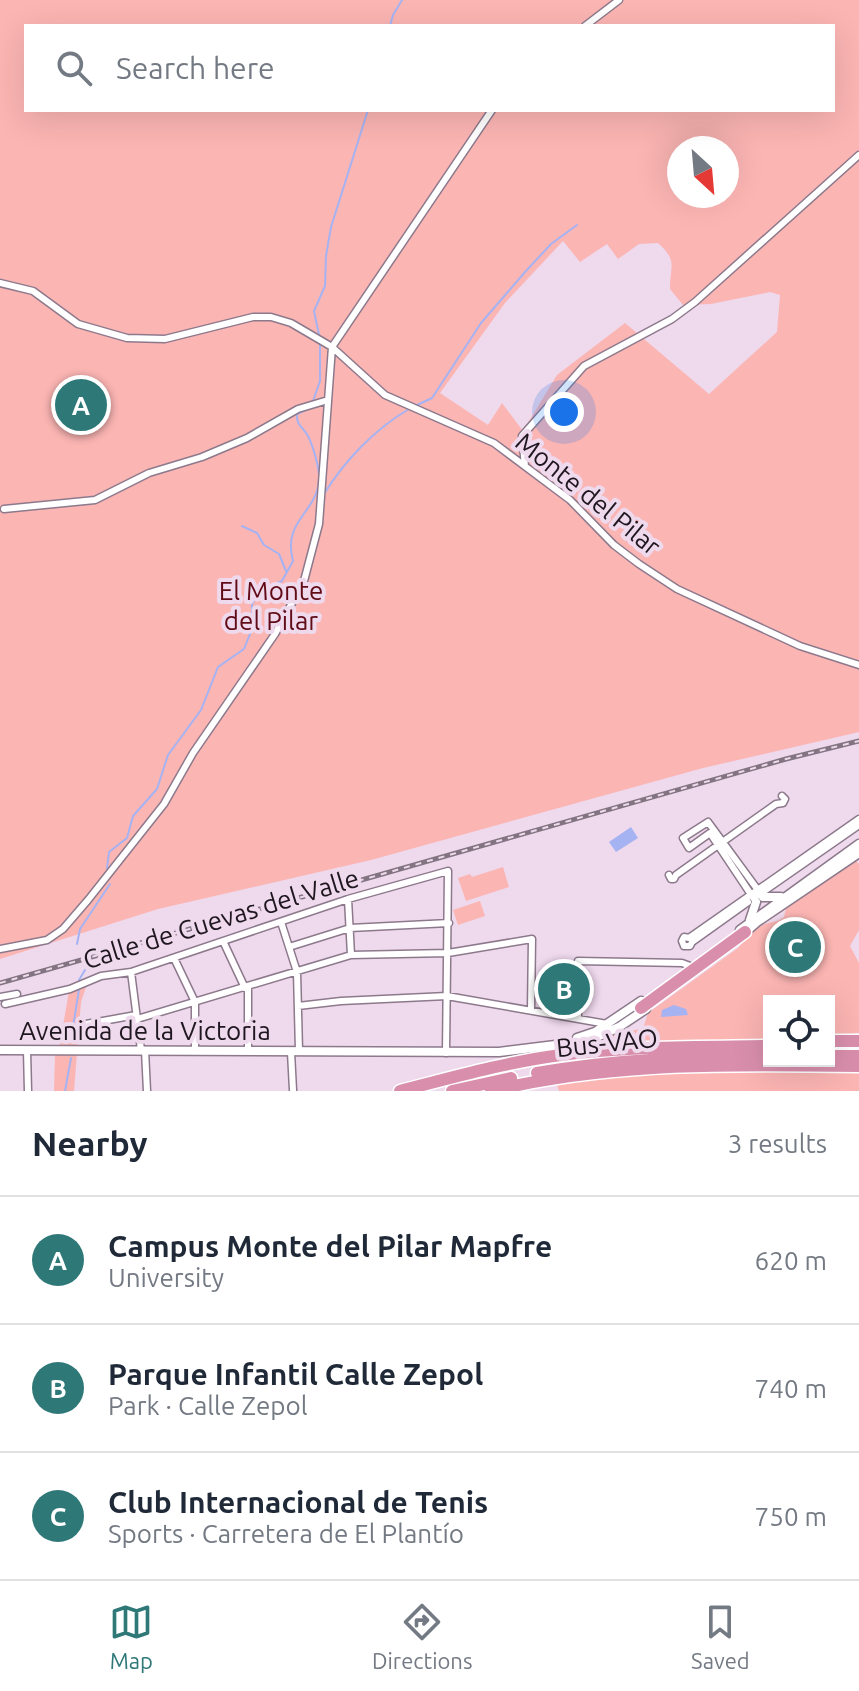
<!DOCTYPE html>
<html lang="en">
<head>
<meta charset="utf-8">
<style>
  :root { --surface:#fff; --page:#f2f2f3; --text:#1f2937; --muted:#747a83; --line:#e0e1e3; --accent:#2f7878 }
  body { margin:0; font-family:Ubuntu,sans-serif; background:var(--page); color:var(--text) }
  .controls { position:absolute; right:24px; bottom:24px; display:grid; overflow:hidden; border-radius:0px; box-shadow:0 8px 32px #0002 }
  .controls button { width:72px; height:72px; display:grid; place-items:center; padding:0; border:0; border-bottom:2px solid var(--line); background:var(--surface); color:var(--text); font:40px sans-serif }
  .compass { position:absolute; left:667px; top:136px; width:72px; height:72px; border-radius:50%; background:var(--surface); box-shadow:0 8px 32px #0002; rotate:154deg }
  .you { position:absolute; left:564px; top:412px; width:28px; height:28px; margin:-20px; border:6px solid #fff; border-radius:50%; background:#1a73e8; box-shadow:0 0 0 12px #1a73e833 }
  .badge { display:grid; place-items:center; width:52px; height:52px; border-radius:50%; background:var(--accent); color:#fff; font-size:26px; font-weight:700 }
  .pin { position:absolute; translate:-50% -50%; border:4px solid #fff; box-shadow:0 2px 8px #0006 }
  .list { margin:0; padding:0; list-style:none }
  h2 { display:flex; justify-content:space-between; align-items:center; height:104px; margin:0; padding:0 32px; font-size:34px }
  h2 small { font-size:26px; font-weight:400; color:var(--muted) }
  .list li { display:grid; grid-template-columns:52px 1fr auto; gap:24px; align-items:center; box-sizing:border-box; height:128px; padding:0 32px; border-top:2px solid var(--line) }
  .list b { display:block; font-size:30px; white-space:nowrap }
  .list p { margin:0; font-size:26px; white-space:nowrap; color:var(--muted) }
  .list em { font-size:26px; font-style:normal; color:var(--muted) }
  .icon { flex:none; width:44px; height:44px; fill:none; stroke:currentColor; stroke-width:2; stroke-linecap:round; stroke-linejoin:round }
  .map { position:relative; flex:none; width:859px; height:1091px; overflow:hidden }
  .search { position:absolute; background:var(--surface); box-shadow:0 8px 32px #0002; left:24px; right:24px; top:24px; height:88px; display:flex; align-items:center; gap:20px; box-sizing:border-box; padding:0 28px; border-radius:0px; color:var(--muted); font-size:30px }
  .sheet { height:488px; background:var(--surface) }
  nav { display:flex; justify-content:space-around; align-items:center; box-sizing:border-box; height:112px; border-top:2px solid var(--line); background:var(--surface); font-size:22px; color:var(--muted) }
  nav a { display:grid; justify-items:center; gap:4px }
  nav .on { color:var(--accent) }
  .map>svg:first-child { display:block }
  .green { fill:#fbb5b3; fill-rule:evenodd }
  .water { fill:#a5b3f3 }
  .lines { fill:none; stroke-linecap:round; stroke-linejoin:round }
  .stream { stroke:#a5b3f3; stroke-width:2 }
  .motorway-tunnel { stroke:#c5b2c4; stroke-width:12; stroke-dasharray:12 6; stroke-linecap:butt }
  .minor-casing { stroke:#8d798c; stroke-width:9 }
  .tertiary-casing { stroke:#8d798c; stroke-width:11 }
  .motorway-casing { stroke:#fff; stroke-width:15 }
  .minor { stroke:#fff; stroke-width:6 }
  .tertiary { stroke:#fff; stroke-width:8 }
  .motorway { stroke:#d98fac; stroke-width:12 }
  .rail-casing { stroke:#837482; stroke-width:5 }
  .rail { stroke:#efd9ed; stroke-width:2; stroke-dasharray:6; stroke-linecap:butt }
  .labels { text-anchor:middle; stroke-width:8; stroke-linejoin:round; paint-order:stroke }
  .street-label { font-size:26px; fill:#1f171f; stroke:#efd9ed }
  .park-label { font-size:26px; fill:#600b16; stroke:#efd9ed }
</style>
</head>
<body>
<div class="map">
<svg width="859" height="1091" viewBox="0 0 859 1091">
  <rect width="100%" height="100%" fill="#efd9ed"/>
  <path class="green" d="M0,0H859V732L703,768L371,860L158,909L0,959ZM26,26H833V110H26ZM679,148H727V196H679ZM563,241L580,262L607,244L618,259L639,244L658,243C678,261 670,265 670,289L683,305L711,304L770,292L780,295L777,332L709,394L625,323L557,375L523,431L502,403L488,425L440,393L505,303Z
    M854,859L859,864V930L850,946L859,963V1033L849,1034H859V1091H559L552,1070L489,1052L562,1038L643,1029L648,1013L738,948C745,940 754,928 765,924C773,921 776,923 784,917L786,908ZM769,1001H829V1061H769Z
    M503,867L509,887L466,901L458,878L470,874L472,877Z
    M480,901L485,916L458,925L453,910Z
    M87,984L81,1002L74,1091H54L55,1055L60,1044L69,991Z"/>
  <path class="water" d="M631,827L638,838L616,852L609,842Z
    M674,1005L686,1009L688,1015L661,1017L662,1010Z"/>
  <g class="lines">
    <path class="stream" d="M390,26L393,15L402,0
      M319,335L314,311L325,286L326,256L331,227L368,110
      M313,401L320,381V342
      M415,406L432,398L481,323L525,272L551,244L577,225
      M324,494C345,460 375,429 409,409
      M242,526L257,533L264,545L279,554L286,571
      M107,868L109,852L127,838L133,816L157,789L168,755L201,710L218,667L244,649L252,629V604L259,591L282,581L293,561C282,520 317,513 319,480C320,469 313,446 308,436C303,427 296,425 297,414L306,410
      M77,944L80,929L110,884
      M79,980L85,970
      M71,1040L79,989
      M65,1091L71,1058"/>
    <path class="motorway-tunnel" d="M533,1067L555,1060L595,1038"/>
    <defs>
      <path id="minor" d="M585,26L619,0
        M0,283L33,291L78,324L127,338L165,339L253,317H271L291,323L332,347L385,395L494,443L570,500L614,545L639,564L677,589L800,646L859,665
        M525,466L522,436L584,366L672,319L695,302L859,155
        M4,509L95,500L149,473L202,457L247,438L298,409L328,400
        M669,875L671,879H674L676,875L776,804L783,803L785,799L782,796
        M757,896L859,825
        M348,899L351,955
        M756,902L710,833L689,848L683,838L708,822L763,897
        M281,922L297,972L299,1051
        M223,941L245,988
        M684,946L682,941L684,937L689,938L859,819
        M684,946H690L692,942L748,902
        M289,947L350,928L449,923
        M0,949L47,940L63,929L88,900L164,804L193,753L275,634L304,581L319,524L332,347L492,110
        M174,958L195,1002V1050
        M131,972L141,1050
        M0,997L17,994
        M5,1004L70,989L101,976L131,972L348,899L448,871L446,1053
        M298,1006L341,1001L447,996L607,1024
        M137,1019L351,955L448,953L532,939L531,1010
        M578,1019V961L682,963L690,966
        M86,1024L136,1015
        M27,1050L28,1091
        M145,1050L147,1091
        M248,1051V986
        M291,1052L293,1090"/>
      <path id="tertiary" d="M763,897H781
        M750,920L756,902
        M740,930L859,844
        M742,935L757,922L859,853
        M577,1038L595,1032L641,1001
        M0,1050L499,1052L588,1041L619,1027L646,1009"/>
      <path id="motorway" d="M641,1008L745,932
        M829,1041H859
        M829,1056H859
        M537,1073C614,1059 691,1057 769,1056
        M400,1091C454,1077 507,1062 561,1055C630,1046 700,1047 769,1046
        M452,1091L511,1078
        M491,1091C612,1062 735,1064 859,1066"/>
    </defs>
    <use href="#minor" class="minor-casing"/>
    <use href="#tertiary" class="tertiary-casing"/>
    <use href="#motorway" class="motorway-casing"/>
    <use href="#minor" class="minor"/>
    <use href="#tertiary" class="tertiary"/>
    <use href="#motorway" class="motorway"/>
    <defs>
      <path id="rail" d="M0,983L786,759L859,741"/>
    </defs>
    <use href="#rail" class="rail-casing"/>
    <use href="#rail" class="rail"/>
  </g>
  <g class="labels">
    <g class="street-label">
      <text transform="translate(588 494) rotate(39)" y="9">Monte del Pilar</text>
      <text transform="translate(221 919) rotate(-17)" y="9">Calle de Cuevas del Valle</text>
      <text x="145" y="1040">Avenida de la Victoria</text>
      <text transform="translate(607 1043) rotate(-6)" y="9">Bus-VAO</text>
    </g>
    <g class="park-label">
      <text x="271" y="600">El Monte<tspan x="271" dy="30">del Pilar</tspan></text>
    </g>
  </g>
</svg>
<div class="controls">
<button><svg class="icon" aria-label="locate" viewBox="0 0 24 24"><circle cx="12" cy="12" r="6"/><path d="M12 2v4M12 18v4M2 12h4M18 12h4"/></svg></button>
</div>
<svg class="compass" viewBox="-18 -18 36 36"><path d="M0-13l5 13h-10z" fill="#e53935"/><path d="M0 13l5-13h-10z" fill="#747a83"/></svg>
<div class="you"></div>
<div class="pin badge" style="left:81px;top:405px">A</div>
<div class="pin badge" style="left:564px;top:989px">B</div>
<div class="pin badge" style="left:795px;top:947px">C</div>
<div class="search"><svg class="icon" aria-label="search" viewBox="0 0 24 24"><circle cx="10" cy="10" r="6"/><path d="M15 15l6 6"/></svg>Search here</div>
</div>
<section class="sheet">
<h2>Nearby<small>3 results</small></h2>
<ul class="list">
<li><span class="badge">A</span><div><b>Campus Monte del Pilar Mapfre</b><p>University</p></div><em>620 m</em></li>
<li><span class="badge">B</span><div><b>Parque Infantil Calle Zepol</b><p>Park · Calle Zepol</p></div><em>740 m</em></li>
<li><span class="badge">C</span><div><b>Club Internacional de Tenis</b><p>Sports · Carretera de El Plantío</p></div><em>750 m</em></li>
</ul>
</section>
<nav>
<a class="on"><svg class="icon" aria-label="map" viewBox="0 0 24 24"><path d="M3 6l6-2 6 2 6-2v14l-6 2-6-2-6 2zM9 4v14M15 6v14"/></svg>Map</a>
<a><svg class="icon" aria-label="directions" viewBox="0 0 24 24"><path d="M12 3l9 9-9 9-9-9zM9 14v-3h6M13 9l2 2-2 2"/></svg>Directions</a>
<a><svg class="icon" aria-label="saved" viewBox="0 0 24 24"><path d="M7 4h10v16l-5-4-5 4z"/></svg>Saved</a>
</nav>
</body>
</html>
